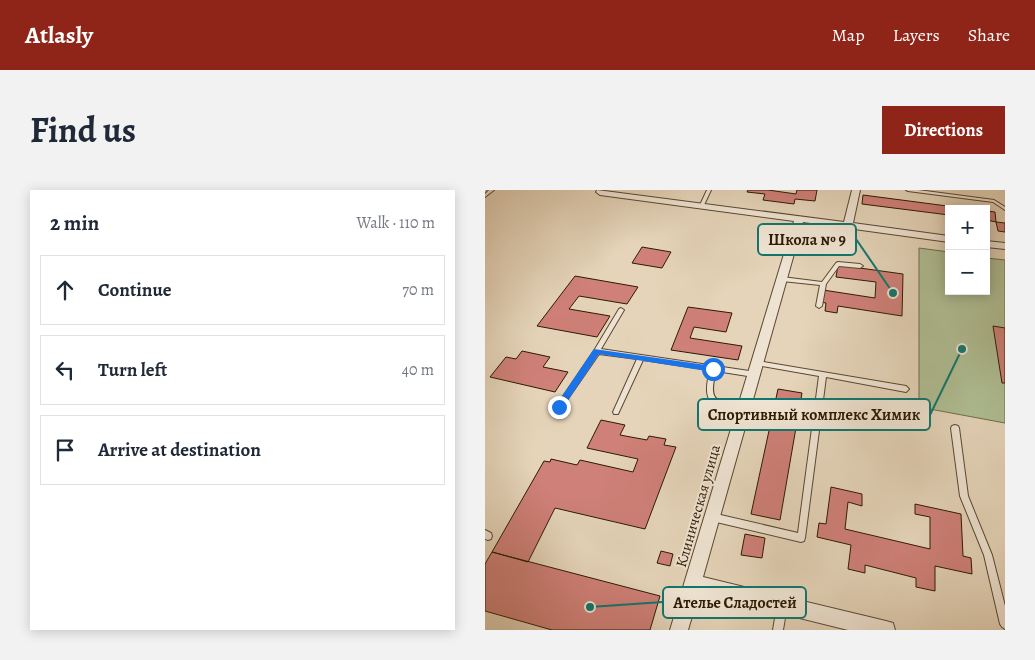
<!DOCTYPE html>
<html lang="en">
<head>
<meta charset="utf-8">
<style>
  :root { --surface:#fff; --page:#f2f2f3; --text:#1f2937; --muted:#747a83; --line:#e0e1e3; --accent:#8f2418 }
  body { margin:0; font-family:Alegreya,serif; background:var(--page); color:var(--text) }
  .controls { position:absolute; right:15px; top:15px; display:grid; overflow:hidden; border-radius:0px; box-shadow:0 2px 12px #0003 }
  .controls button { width:45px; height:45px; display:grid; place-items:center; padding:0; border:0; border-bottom:1px solid var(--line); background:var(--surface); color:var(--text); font:25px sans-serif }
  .stop { position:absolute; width:15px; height:15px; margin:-11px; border:4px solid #1a73e8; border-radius:50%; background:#fff }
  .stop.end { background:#1a73e8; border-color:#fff; box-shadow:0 1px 5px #0008 }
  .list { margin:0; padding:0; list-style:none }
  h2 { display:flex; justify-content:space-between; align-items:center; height:65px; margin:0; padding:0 20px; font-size:21px }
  h2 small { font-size:16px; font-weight:400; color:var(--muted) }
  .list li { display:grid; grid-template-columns:32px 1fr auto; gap:15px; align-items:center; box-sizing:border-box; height:70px; margin:0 10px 10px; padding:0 10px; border:1px solid var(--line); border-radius:0px }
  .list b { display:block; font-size:19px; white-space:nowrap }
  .list em { font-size:16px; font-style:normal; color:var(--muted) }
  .icon { flex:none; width:28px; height:28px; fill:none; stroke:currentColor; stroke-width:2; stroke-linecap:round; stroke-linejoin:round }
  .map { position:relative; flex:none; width:520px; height:440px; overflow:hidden; border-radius:0px }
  header { display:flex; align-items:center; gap:30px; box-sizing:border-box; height:70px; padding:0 25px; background:var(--accent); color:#fff }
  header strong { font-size:24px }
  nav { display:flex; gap:28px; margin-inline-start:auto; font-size:18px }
  .intro { display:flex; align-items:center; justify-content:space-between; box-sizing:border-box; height:120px; padding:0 30px }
  h1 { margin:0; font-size:35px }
  .button { padding:12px 22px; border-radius:0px; background:var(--accent); color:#fff; font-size:18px; font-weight:700 }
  main { display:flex; gap:30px; padding:0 30px }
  aside { flex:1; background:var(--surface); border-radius:0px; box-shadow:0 2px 12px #0003 }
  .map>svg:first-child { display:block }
  .green { fill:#afbe93; stroke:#6e6c4a }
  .building { fill:#cf8078; stroke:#2c1a02 }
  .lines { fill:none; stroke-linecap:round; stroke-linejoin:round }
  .service-casing { stroke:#5a4830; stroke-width:2 }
  .minor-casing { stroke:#5a4830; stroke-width:2 }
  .service { fill:#eee3d2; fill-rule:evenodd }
  .minor { fill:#eee3d2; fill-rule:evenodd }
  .route { fill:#1a73e8 }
  .labels { text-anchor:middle; stroke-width:4; stroke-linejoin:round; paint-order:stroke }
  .street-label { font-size:15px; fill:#2c1a02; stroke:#eee3d2 }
  .leader { fill:none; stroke:#0f766e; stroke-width:2 }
  .callout-dot { fill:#0f766e; stroke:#eee3d2; stroke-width:2 }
  .callout { fill:#eee3d2; stroke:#0f766e; stroke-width:2 }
  .callout-label { font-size:16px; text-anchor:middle; font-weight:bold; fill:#2c1a02 }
</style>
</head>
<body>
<header>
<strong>Atlasly</strong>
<nav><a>Map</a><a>Layers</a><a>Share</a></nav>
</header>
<div class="intro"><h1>Find us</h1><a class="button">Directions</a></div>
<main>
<aside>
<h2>2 min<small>Walk · 110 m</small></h2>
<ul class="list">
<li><svg class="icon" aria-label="ahead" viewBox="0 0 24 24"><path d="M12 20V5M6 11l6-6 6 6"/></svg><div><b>Continue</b></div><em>70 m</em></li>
<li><svg class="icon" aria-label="left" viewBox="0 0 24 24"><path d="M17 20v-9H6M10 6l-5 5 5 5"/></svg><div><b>Turn left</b></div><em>40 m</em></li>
<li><svg class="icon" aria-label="arrive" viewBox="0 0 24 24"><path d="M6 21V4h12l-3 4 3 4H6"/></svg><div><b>Arrive at destination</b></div></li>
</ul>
</aside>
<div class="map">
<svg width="520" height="440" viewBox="0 0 520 440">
  <rect width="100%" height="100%" fill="#e5d4b9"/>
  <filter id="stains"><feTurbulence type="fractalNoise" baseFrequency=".004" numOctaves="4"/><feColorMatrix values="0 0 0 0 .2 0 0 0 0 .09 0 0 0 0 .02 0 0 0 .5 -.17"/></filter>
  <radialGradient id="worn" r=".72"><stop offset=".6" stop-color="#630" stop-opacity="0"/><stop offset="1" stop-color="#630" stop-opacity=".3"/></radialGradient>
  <path class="green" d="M434,58L464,62V101H501V68L520,70V233L434,217Z"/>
  <path class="building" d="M263,0H283L311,4L312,0H332L330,11L310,9L309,14L278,10L280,4L262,2Z
    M378,5L470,17L485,19H464V25L377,14Z
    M501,21L510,22L511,32L501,30Z
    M511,32L520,33V42L513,41Z
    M157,57L186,62L177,78L147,73Z
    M353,75L418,84L417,126L353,116L352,123L340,121L341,113L335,112L338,100L390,108L391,92L351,87Z
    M90,86L153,97L142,114L94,106L84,119L125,126L112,147L52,136Z
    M203,117L247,123L241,142L209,137L205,148L257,156L253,170L186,160Z
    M508,136L520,138V193H517Z
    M37,161L65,167L58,177L83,182L70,202L5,187L21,167L31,169Z
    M293,199L317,203L295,330L266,324Z
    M116,230L140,235L135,245L162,250L164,246L181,249L179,255L191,257L160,339L70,318L43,372L7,362L59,271L65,272L66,269L92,275L95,270L148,282L153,269L102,258Z
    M346,297L377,304V316L363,312L360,339L445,359V327L430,324V314L476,324L478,366L486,368L487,384L450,376V401L431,397V388L380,375V383L363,379L366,355L332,347L334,333L341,334Z
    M260,344L280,348L277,368L256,365Z
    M176,361L188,364L185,376L172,373Z
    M7,362L175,406L165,440H67L0,421V374Z"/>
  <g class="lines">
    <defs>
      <path id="service" d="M4,0H9L0,7V4Z
        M222,0H226L219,15L215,16V15Z
        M421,0H433L509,10L520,17V20L508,12L423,1Z
        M353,72L375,74L378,76L375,78L354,76L341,94L337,116L334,118L331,116L335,95L297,91L294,89L297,87L337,92L351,73Z
        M136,118L139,120L116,159L271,182L272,184L269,187L231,181C222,215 233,210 260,218L261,220L260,222L258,223C227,217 216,215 225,180L158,170L133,224H129L128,222L152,169L114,164L76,219H72L71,217L72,215L110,159L134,119Z
        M270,171H272L421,196L424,199L421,202L341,187L320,348L319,351L316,352L227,331L224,330L223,327L224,324L227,323L313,343L334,186L272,175H270L269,173Z
        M470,235L473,236L474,238L483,306L507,365L520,416V439L517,437L515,434L499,365L475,306L466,238L467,236Z
        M0,340L6,343L7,346L6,349L3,350L0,349Z
        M297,411L300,413L302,416L298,440H288L292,416L294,413Z"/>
      <path id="minor" d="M112,0L359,32L367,0H375L368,33L464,46V52L318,32L218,387L401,431L408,433L410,440H363L214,403L203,440H185L309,31L115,5L111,2Z
        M501,51L520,53V59L501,57Z"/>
    </defs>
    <use href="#service" class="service-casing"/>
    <use href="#minor" class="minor-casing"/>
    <use href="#service" class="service"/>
    <use href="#minor" class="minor"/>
  </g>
  <path class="route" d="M109,159L228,176L232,179L228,182L114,164L77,219H71V215Z"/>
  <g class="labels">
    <g class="street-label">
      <text transform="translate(213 316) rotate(-74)" y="5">Клиническая улица</text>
    </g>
  </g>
  <path class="leader" d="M408 103L371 49M477 159L445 225M105 417L178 412"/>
  <g class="callout-dot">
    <circle cx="408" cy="103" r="5"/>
    <circle cx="477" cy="159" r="5"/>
    <circle cx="105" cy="417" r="5"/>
  </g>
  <g class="callout">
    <rect x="273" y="34" width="98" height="31" rx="5"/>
    <rect x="213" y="209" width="232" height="31" rx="5"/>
    <rect x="178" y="397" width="143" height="31" rx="5"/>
  </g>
  <g class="callout-label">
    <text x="322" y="55">Школа № 9</text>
    <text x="329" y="230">Спортивный комплекс Химик</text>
    <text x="250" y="418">Ателье Сладостей</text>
  </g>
  <rect width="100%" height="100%" filter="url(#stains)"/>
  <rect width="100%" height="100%" fill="url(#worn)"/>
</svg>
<div class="controls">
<button>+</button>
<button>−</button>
</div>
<div class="stop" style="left:228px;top:179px"></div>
<div class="stop end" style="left:74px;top:217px"></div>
</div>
</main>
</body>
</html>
